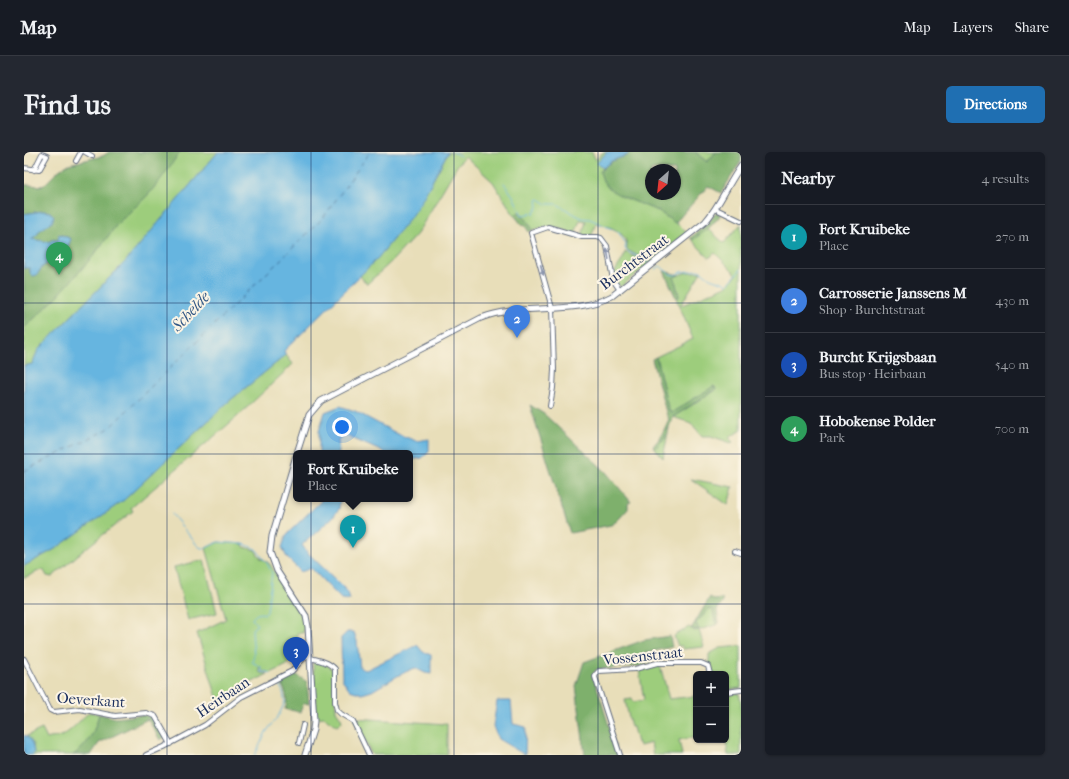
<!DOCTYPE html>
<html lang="en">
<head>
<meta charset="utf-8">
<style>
  :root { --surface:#171b24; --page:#242831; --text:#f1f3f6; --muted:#9ea1a6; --line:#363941; --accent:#1f6fb2 }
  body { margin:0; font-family:"IM FELL French Canon",serif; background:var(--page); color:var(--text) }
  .controls { position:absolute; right:12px; bottom:12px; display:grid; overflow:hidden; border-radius:6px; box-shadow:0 1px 3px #0004 }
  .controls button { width:36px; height:36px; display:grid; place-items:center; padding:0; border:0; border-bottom:1px solid var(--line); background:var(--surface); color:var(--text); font:20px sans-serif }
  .compass { position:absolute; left:621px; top:12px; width:36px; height:36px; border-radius:50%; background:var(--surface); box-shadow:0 1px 3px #0004; rotate:207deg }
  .you { position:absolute; left:318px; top:275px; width:14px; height:14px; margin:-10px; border:3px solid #fff; border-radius:50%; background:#1a73e8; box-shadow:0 0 0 6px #1a73e833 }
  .badge { display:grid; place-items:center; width:26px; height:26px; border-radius:50%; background:var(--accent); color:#fff; font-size:13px; font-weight:700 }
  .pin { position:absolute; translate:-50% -33px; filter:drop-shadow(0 1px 2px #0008) }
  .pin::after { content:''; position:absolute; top:21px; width:14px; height:12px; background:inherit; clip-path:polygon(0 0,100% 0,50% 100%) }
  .popup { position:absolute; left:269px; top:298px; width:120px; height:52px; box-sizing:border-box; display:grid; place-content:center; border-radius:6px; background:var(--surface); filter:drop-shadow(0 1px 3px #0005); font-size:13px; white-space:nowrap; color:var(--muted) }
  .popup b { font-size:15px; color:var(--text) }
  .popup::after { content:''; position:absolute; left:50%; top:100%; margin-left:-8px; border:8px solid transparent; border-top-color:var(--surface) }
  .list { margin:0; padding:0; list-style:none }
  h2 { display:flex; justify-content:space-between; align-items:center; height:52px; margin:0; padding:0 16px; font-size:17px }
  h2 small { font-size:13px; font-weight:400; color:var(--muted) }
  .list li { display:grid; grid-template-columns:26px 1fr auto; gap:12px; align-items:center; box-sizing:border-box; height:64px; padding:0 16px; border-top:1px solid var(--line) }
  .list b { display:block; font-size:15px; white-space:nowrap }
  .list p { margin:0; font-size:13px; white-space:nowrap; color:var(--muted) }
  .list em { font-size:13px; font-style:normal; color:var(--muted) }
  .map { position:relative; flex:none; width:717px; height:603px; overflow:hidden; border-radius:6px }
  header { display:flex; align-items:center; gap:24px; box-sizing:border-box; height:56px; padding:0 20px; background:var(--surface); border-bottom:1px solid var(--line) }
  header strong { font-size:19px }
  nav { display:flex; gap:22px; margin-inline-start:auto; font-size:14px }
  .intro { display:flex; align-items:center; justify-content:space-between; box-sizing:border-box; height:96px; padding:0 24px }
  h1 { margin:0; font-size:28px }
  .button { padding:10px 18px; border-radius:6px; background:var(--accent); color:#fff; font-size:14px; font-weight:700 }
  main { display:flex; gap:24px; padding:0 24px }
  aside { flex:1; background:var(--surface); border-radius:6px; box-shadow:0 1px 3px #0004 }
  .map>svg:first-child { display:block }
  .green { fill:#9dcd7c; stroke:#5c7e6d }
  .forest { fill:#7eb06c; stroke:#4c7065; fill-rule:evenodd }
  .water { fill:#66b5e0; stroke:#40729f }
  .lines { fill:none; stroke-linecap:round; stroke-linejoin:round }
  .stream { stroke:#66b5e0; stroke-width:1 }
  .ferry { stroke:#325785; stroke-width:1; stroke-dasharray:5 4; stroke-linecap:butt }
  .minor-casing { stroke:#636c7e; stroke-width:6 }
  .major-casing { stroke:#636c7e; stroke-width:7 }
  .minor { stroke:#fff; stroke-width:4 }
  .major { stroke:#fff; stroke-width:5 }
  .oneway { fill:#8d97ae }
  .grid { fill:none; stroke:#1b2f5e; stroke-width:1; stroke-opacity:0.55 }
  .labels { text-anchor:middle; stroke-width:4; stroke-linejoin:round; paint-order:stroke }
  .street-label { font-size:15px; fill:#1b2f5e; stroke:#fcf5e5 }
  .water-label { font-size:16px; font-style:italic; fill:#325785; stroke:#fcf5e5 }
</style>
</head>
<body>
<header>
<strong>Map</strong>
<nav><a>Map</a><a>Layers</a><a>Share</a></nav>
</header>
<div class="intro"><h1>Find us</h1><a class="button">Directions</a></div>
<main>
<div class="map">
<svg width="717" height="603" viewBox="0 0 717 603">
  <rect width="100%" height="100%" fill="#fcf5e5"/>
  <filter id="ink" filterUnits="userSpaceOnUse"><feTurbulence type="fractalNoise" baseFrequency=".025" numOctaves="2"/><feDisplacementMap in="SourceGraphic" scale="8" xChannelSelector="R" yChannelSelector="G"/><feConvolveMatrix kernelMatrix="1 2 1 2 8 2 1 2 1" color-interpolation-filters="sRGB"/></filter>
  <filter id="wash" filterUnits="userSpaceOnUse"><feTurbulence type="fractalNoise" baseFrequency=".012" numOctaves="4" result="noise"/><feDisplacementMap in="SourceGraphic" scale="16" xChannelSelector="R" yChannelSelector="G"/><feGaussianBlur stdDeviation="0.9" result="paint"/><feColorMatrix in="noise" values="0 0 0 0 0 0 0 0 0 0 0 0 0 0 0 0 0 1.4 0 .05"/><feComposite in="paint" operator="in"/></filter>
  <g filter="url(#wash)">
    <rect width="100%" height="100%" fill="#e8deb9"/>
    <path class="green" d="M85,0H194L102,109L14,198L8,212L0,214V33L19,34L34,19L45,12L79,4Z
      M424,0H568L572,8L579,0H583L574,11L579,16L576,20L597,44L634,59L656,74L663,81L596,135L591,128L589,122L599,107L601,100L624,111L626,110L603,98C603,96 603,94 603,92C600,78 583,74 572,71L568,83L558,84L562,69L556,68L551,82C533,76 529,71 509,78L500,64L496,60L490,63L469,30L441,4L433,14L393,82L367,110L343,132L336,124C373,88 401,46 424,0Z
      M671,0H692L683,10Z
      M717,72V104L716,107L717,108V278L705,286L709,290L707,291L687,284H678L667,271L649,265L692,238L690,235L647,261L644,256L632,205L669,187L652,146L655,145L650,125L663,120H677L656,154L702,134L713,123L691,101L685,106L668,88L684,77L700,91Z
      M262,203L269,212L214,264L107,356L109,359L61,397L28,425L23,424L19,417L0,426V414L31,397L100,348L204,250Z
      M645,276L639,306L631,297L641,285Z
      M667,327L709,335L704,353Z
      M194,390L219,392L220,395L231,398L238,408V406L246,412L279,466L281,475L279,481H273L274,492H280L279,498L275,499L263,513L247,521L238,519L237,515H235L236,521L244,522L213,538L195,552L173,481L202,467L182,396Z
      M180,408L193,461L164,468L150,415Z
      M685,457L689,458L692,473L675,478L680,495L659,497L658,494H654L650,484L665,475L671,479L674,478L672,471Z
      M717,494V536L702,538V522H688L685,512V502L696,496Z
      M291,508L303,513L309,518L312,559L317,566L318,570L313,574L300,565L293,566L289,513Z
      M636,513L645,547L672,544V585L655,588L658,603H629L627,591L616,594L615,591H613L609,575H607L601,548L608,547L609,550L620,548L615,518Z
      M715,541L717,550V603H704L702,588V542Z
      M65,560L75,562C72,575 65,599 49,603C42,603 18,603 8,603L10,601L9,592L3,584L18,577L23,587C27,585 31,586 35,585C46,581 56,568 65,560Z
      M330,566L423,572V603H348Z"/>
    <path class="forest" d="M85,0H156L137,27L124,43L94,71L70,103L32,146L0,176V116L6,115V120L14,121C23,106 43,105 47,87L37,82L35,83L34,88H28L25,90L6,87L13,83L14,79L28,70L30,64C24,55 9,61 0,62V33L19,34L34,19L45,12L79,4Z
      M604,0H671L683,10L692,0H717V9L697,41L684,34L651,71L634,59L597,44L585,37L579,29L576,20C584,10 592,7 604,3ZM627,18H651V42H627Z
      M495,60L500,64L509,78L505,80L500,72L498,73L490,63Z
      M695,61L696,64L684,77L668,88L666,86L681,74L691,62Z
      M640,119L655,123L650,125L655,144L652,146Z
      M632,205L644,256L647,261L690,234L692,237L649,265L641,285L631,297L629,294L636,286L645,267L643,264L628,207Z
      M506,253L520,262L581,319L607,350L604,351V357L593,369L587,373L546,381Z
      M686,445L691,448L698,447L699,450L693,458L695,471L692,473L689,458L685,457L672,471L675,478L667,477Z
      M646,484L648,495L621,501L627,510L615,514L574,517L570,520L569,524L571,529L594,603H561L552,534L560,510L620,488Z
      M270,521L283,530L285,552L280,551L276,560L261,557C265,546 261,539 256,529Z
      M75,562L92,566L117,563L128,564L141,585L136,588L124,567L75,591L67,603H49C64,594 71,579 75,562Z"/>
    <path class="water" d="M194,0H424L398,48L383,70L353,107L260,199L262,203L204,250L100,348L31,397L0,414V214L8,212L14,198L102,109Z
      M583,0H604V3L587,9L579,16L573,11Z
      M19,59L26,60L30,64L28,70L15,79L13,83L7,87L25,90L28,88H34L35,82L47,87L42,99L18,115L13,123L9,124L6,121V116H0V62Z
      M316,254L331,259L374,282L392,289L405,287V300L398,306L386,308V301H361L321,283L314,287L315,301H295V279L301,260Z
      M297,347H316L315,357L308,366L278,393L283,400L324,440L326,448L317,447L287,416L277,420L263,406L258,395L263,382L297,349Z
      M323,480H330L333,489L336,516L342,518L393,493L399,500L407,503V522L401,521L391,516L377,522L348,539L338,542L326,538L318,527L317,486Z
      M473,549H487L489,572L502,575L501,603L474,587L469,574Z
      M0,583C8,586 9,594 10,601L8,603H0Z"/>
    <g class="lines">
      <path class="stream" d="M429,0L436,4
        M480,31L489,44L498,63L510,61L514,55L513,48L515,47L523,52H533L557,66L566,67L590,78L595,81L602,92L601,97L603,99L625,111
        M631,117L636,114L646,122L651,123L657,120L673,118L677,119L686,126L704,132L717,117
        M148,362L173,393L177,396H182L194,390L220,392L232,397L243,411L248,421L243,460L241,462C236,460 231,462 228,467L233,473L229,476L228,478L230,504L228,510L237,515V520H242L247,521
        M231,603L242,580L255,563L261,550L259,540L254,530"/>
      <path class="ferry" d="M0,319L84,277L299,66L346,0"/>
    </g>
  </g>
  <g filter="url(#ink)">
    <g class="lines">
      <defs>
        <path id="minor" d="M61,0L68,4
          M52,9L57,0
          M0,16L15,18L23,4L18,2L10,18
          M692,57L717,69
          M526,254L529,236L530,217L528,156L507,81L524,75L558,85H573L577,86L583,94L589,128L596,138
          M711,399L717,401
          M286,506C295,508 305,510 311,517V550L313,558L317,562L329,569L345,603
          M0,507L26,558L30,560L56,557L91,564L122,561L131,564L147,592
          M702,540L717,538
          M275,591L279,573
          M122,603L140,595L181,573L217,545L268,519L280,506L285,502
          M596,603L571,525L572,522L575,519L611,517L633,511H677L684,514L686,522"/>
        <path id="major" d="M273,301L285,263L297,249L457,166C497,150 551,164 588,144L681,70C696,53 704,32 717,14
          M272,304L248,384L246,400L253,419L282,464L284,475L290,569L289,578L281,603"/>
      </defs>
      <use href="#minor" class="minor-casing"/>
      <use href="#major" class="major-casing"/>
      <use href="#minor" class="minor"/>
      <use href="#major" class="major"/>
    </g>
    <defs><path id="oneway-solid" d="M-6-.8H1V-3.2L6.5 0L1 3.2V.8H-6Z"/></defs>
    <g class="oneway">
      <use href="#oneway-solid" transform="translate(584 102) rotate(-99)"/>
      <use href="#oneway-solid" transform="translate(518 118) rotate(75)"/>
    </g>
  </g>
  <path class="grid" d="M143,0V603M287,0V603M430,0V603M574,0V603M0,151H717M0,302H717M0,452H717"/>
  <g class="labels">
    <g class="street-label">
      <text transform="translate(610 110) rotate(-37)" y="5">Burchtstraat</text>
      <text transform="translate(619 504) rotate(-6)" y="5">Vossenstraat</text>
      <text transform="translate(199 545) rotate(-34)" y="5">Heirbaan</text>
      <text transform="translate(67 548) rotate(4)" y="5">Oeverkant</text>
    </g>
    <g class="water-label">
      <text transform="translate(166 159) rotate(-47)" y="6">Schelde</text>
    </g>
  </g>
</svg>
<div class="controls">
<button>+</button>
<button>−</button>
</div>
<svg class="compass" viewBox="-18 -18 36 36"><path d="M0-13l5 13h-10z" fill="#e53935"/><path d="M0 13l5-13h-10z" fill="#9ea1a6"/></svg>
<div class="you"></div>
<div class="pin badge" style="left:329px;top:396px;background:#0f9aa8">1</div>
<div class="popup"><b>Fort Kruibeke</b>Place</div>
<div class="pin badge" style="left:493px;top:186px;background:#3f7fe0">2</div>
<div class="pin badge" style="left:272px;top:518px;background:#1a4fb4">3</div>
<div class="pin badge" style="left:35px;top:123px;background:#2e9e5b">4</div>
</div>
<aside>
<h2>Nearby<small>4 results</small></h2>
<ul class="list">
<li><span class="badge" style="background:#0f9aa8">1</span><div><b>Fort Kruibeke</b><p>Place</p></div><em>270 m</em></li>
<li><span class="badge" style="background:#3f7fe0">2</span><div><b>Carrosserie Janssens M</b><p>Shop · Burchtstraat</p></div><em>430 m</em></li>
<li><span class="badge" style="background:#1a4fb4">3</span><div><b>Burcht Krijgsbaan</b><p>Bus stop · Heirbaan</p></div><em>540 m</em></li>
<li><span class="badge" style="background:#2e9e5b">4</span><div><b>Hobokense Polder</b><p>Park</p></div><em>700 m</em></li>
</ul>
</aside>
</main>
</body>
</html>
